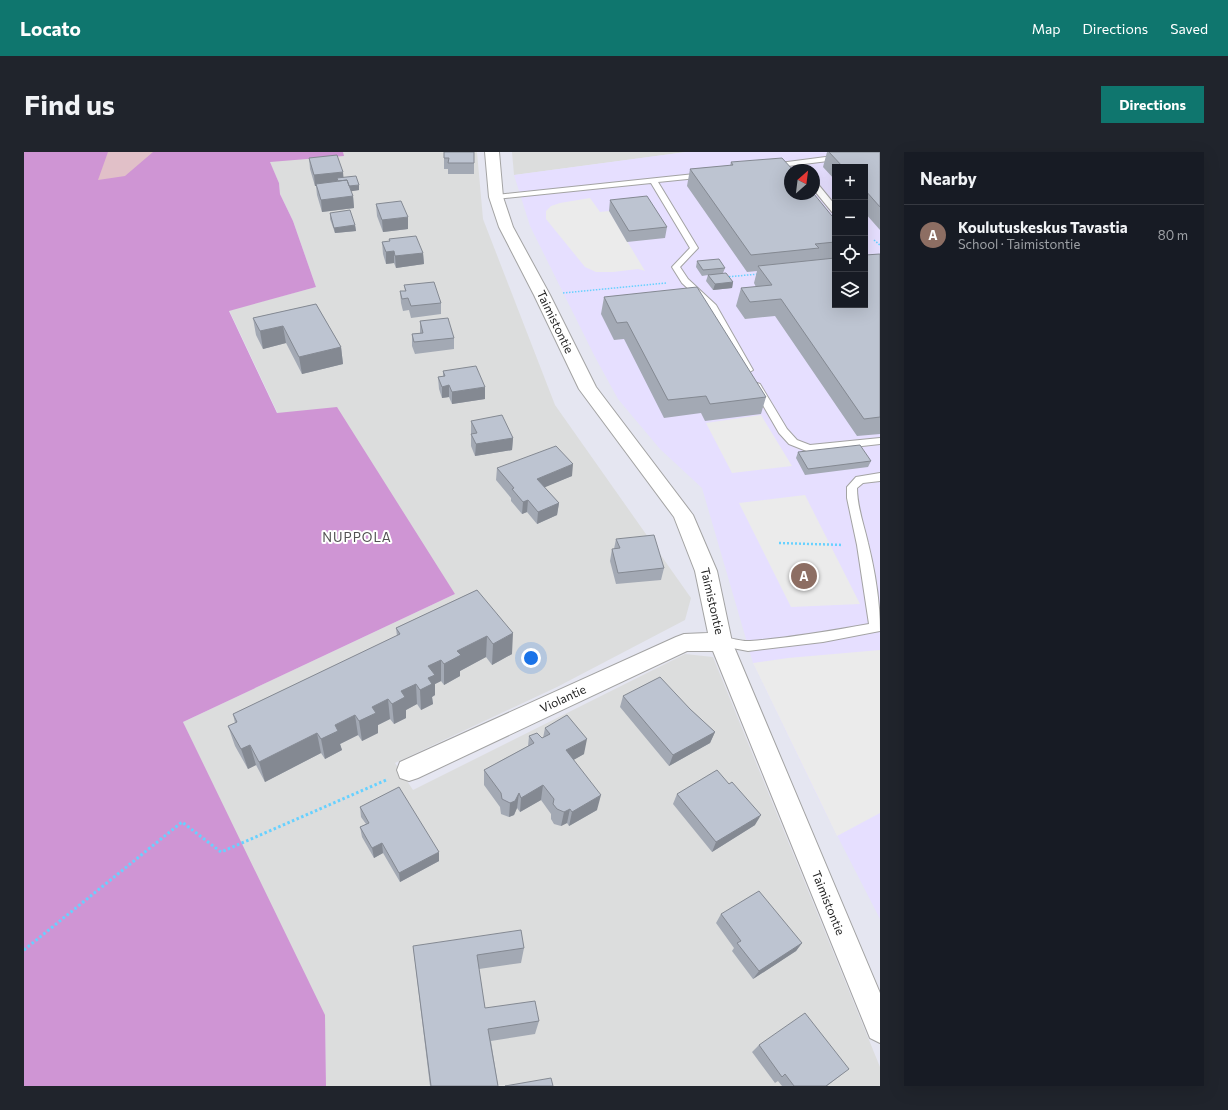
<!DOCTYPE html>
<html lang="en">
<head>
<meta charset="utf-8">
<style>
  :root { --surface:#171b24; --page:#20242c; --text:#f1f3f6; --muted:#9ea1a6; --line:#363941; --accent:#0f766e }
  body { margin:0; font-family:Commissioner,sans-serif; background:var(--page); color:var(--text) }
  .controls { position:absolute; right:12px; top:12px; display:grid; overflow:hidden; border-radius:0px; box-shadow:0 4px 16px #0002 }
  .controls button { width:36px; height:36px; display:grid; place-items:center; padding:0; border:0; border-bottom:1px solid var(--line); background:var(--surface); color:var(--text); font:20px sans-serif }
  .compass { position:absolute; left:760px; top:12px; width:36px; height:36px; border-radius:50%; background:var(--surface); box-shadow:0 4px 16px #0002; rotate:28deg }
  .you { position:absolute; left:507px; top:506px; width:14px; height:14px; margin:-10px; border:3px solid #fff; border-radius:50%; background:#1a73e8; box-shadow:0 0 0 6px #1a73e833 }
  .badge { display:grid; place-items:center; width:26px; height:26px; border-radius:50%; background:var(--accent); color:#fff; font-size:13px; font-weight:700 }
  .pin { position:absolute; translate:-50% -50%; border:2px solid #fff; box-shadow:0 1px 4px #0006 }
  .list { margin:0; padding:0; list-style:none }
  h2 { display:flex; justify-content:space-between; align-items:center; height:52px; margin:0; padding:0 16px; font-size:17px }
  h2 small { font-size:13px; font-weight:400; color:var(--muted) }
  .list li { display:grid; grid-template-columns:26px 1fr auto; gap:12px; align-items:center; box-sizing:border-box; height:60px; padding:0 16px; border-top:1px solid var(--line) }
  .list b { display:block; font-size:15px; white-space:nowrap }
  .list p { margin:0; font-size:13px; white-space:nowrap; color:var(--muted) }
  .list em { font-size:13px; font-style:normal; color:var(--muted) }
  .icon { flex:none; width:22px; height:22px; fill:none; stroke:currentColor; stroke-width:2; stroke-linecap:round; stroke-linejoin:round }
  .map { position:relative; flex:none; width:856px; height:934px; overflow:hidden; border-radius:0px }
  header { display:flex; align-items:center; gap:24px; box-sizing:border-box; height:56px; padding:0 20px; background:var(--accent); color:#fff }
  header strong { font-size:19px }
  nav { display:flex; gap:22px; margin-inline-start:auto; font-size:14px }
  .intro { display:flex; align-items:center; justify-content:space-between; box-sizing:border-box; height:96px; padding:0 24px }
  h1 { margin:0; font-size:28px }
  .button { padding:10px 18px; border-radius:0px; background:var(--accent); color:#fff; font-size:14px; font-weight:700 }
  main { display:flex; gap:24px; padding:0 24px }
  aside { flex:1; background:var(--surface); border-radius:0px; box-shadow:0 4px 16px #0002 }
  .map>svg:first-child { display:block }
  .residential { fill:#dcdddd }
  .education { fill:#e6dfff; fill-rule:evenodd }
  .forest { fill:#cf95d4 }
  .wetland { fill:#e1c0c8 }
  .parking { fill:#ebebeb }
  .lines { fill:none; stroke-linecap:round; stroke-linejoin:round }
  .service-casing { stroke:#a3a3a3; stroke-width:2 }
  .minor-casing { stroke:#a3a3a3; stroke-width:2 }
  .path-far2 { stroke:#67d1ff; stroke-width:1.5; stroke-dasharray:1.5 1.5; stroke-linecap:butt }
  .path-far1 { stroke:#67d1ff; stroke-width:2.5; stroke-dasharray:2 2; stroke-linecap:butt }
  .path { stroke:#67d1ff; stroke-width:3; stroke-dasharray:2.5 2.5; stroke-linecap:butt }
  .service { fill:#fff; fill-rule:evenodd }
  .minor { fill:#fff; fill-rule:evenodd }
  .wall { fill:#a3a9b4 }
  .shaded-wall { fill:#848992 }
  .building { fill:#bdc4d1; stroke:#848992 }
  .labels { text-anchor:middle; stroke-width:4; stroke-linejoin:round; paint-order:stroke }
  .street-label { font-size:12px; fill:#1f1f1f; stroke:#fff }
  .neighbourhood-label { font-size:13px; letter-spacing:1px; fill:#525252; stroke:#fff }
</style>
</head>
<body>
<header>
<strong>Locato</strong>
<nav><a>Map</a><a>Directions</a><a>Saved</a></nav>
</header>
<div class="intro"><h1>Find us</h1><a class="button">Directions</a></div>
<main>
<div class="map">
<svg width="856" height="934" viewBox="0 0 856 934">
  <rect width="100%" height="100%" fill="#e5e6f1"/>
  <path class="residential" d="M319,0H453L459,67L531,253L667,446L661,468L533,535L371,611L389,638L661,502L689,505L856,915V934H302L301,876L159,570L431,442L254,262L205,158L292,135L269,69L256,42L255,31L245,9L319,4Z
    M488,0H662L490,23Z"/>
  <path class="education" d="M662,0H856V767L798,654L729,511L678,336L636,297L594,247L571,205L506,74L490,23ZM811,15H841V153H811ZM766,18H790V42H766Z"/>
  <path class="forest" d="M0,0H319L320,4L246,10L255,31L256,42L269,69L292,135L205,159L253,261L313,255L431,442L159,570L301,863L302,934H0Z"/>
  <path class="wetland" d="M84,0H129L101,24L74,28Z"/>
  <path class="parking" d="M566,46L576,60L585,59L621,119L614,117L589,120H572L561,115L522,67V59L527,54L536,51Z
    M737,263L768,314L708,321L682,271Z
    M781,343L836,452L767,455L715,351Z
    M856,498V661L813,684L729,511L764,506Z"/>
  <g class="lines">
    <defs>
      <path id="service" d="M817,3H820V7L748,16L744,14L748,12Z
        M680,21H683V25L634,30L674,96L656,115L664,127L692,153L729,218L724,221L719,218L685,156L658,131L648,115L666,96L627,31L472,47L468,45L472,43Z
        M790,31H793L811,53V60H808L790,38Z
        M733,231L736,232L763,277L773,288L786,293L856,286V292L785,300L765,292L755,281L728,234Z
        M856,321V329L839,331L833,336C833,355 840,373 844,391C851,419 856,450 856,479L799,490L724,499L693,493L691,490L693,487C703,483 715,490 726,489C766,486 806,479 845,472L833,393L823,346V335L832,325Z"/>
      <path id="minor" d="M461,0H475L479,45L489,75L526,143L572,235L669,363L693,419L708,490L856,841V891L846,886L689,499H663L394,626L385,629L376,626L373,618L376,610L652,485L660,482L684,481L671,419L650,365L555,237L510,143L475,75L465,45Z"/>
    </defs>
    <use href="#service" class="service-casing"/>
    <use href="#minor" class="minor-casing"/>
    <path class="path-far2" d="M850,88L856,93
      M702,125L735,122
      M539,141L642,131"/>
    <path class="path-far1" d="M755,391L819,393"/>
    <path class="path" d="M0,798L158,670L197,700L362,628"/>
    <use href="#service" class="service"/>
    <use href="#minor" class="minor"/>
  </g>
  <path class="wall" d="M420,0L450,11V22H424V17H420Z
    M803,0H856V78L841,61V15H811V28L799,15Z
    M285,6L319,25L335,38L327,39L329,44L330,56L298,60L293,43L292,34H291L286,17Z
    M707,10L808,64H811V153L856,102V282L833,284L751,164L721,167L712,154L717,136L732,135L730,131L733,119L723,120L663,34L666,17L706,14Z
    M586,48L643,75L641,86L603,90L585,59Z
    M352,52L384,77L359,80L353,64Z
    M306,61L331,73L332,79L311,81L306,67Z
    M365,87L399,101L400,112L372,116L370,111L362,112L359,102L358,90L366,89Z
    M673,109L701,116L699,121L709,130L708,136L689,138L682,129L684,123L678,124L672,115Z
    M380,133L417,151V162L387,166L385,158L379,159L377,151L376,139H381Z
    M580,145L742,245L737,262L681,269L677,261L640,266L600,187L590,188L577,162Z
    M292,152L317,195L319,212L278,222L262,191L239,197L232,183L229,166Z
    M396,169L430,186V197L391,202L388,194V182L396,181Z
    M419,219L461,247L428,252L425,245L418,246L415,237L414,225L419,224Z
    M447,269L489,286L488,298L451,304L447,294Z
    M774,300L847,309L844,315L781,323L772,306Z
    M473,316L548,324L520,335L535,351L533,363L513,372L503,360L498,362L487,349V346L472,328Z
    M592,387L640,416L637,428L592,432L586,409L588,397H590Z
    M453,438L488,502L468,513L462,505L436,519V524L420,533L417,529L411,532V543L408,545L409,552L397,558L393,552L382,558V566L370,572L366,567L354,573V581L338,589L334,583L316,592L318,598L301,607L297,601L241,630L232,613L224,617L211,594L204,574L211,571L209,562L373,484L372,476Z
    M599,544L666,557L691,580L686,591L645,614L596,555Z
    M521,576L560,602L549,608L573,658L545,674L543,671L537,674L530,672L527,667V662L517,648L496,660L493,656L490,663L485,665L477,662L476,655L460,633V618L504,594L505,584L518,586H519Z
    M705,632L731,673L688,700L649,652L653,642Z
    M336,655L415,709L376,730L359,701L350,706L338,685L336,675L342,672L337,665Z
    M697,762L778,791L772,799L729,827L708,799L710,796L692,771Z
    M389,794L500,796L497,811L455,817L461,856L515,869L511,882L467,889L474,934H406Z
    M735,893L817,923L803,934H758L754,929L751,931L728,900Z"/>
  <path class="shaded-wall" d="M319,20L320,31L313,26L314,32H292V34H291L290,23Z
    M335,33V38L317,41L316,35Z
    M329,44L330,56L298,60L297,48Z
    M384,65V77L359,80L358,68Z
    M331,73L332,79L311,81L310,76Z
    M370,99V111L362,112V100Z
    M399,101L400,112L372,116L371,104Z
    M709,130L708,136L689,138L691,132Z
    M259,174L262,191L239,197L236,179Z
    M317,195L319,212L278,222L275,205Z
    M425,233V245L418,246V235Z
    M461,235V247L428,252V240Z
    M489,286L488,298L451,304L452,292Z
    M549,312L548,324L512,339L513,327Z
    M504,348L503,360L498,362L499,350Z
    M535,351L533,363L513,372L514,360Z
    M489,481L488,502L468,513L469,492Z
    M463,484L462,505L436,519V524L420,533V512L433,499Z
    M417,508V529L411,532V543L408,545L409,552L397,558L396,538L404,514Z
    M392,532L393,552L382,558V566L370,572L368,552L377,539Z
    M364,547L366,567L354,573V581L338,589L335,569L348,555Z
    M331,563L334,583L316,592L318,598L301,607L297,587L311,573Z
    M691,580L686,591L645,614L649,603Z
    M293,581L297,601L241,630L235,610Z
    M563,587L560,602L539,614L542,598Z
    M226,593L232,613L224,617L217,597Z
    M519,633L517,648L496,660L497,646Z
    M495,641L493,656L490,663L485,665L486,651Z
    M577,643L573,658L545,674L548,660Z
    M546,657L543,671L537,674L540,660Z
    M737,663L731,673L688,700L692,690Z
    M358,691L359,701L350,706L348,696Z
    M415,700V709L376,730L375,721Z
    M778,791L772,799L729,827L735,819Z"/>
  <path class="building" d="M420,0H450V11H424L425,6H420Z
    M805,0H856V55L841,38V15H819Z
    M313,3L319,20L290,23L285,6Z
    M758,6L769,18H766V42H790L808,64H811V90L791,92L795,96L727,103L666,17L709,13L707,10Z
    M332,24L335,33L325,34L323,28L314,29L313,26Z
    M323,28L329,44L297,48L292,32Z
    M623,44L643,75L605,79L586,48Z
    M377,49L384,65L358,68L352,52Z
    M326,58L331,73L310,76L306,61Z
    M392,84L399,101L371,104L370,99L362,100L358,90L366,89L365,87Z
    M856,102V265L840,267L757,147L726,150L717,136L748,133L734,114L811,106V153H841V103Z
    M695,107L701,116L679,118L673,109Z
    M702,121L709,130L691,132L684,123Z
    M410,130L417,151L387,154L384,146L378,147L376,139H382L380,133Z
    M673,135L742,245L686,252L682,244L644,248L603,170L593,171L580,145Z
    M292,152L317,195L275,205L259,174L236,179L229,166Z
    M424,166L430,186L390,190L388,182L399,181L396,169Z
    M452,214L461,235L428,240L425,233L418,235L414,225L421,224L419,219Z
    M478,263L489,286L452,292L447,282L453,281L447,269Z
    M836,293L847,309L784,317L774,300Z
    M532,294L549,312L513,327L535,351L514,360L504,348L499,350L488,337L490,336L473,316Z
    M630,383L640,416L594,421L588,397L596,396L592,387Z
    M453,438L489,481L469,492L463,484L433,499L437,503L420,512L417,508L404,514L411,523L404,526L408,532L396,538L392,532L377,539L381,545L368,552L364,547L348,555L352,561L335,569L331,563L311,573L314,579L297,587L293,581L235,610L226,593L217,597L204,574L213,570L209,562L376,482L372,476Z
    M636,525L666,557L691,580L649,603L599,544Z
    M543,563L563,587L542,598L577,643L548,660L546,657L540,660L533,657L529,652L530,647L519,633L497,646L495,641L491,649L486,651L478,647L477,641L460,618L510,591L505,584L513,581L518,586L526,582L521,576Z
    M693,618L705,632L708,630L737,663L692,690L653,642Z
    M375,635L415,700L375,721L358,691L348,696L336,675L345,671L336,655Z
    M735,739L778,791L735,819L713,791L717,789L697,762Z
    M497,778L500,796L453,803L461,856L511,849L515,869L464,877L474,934H407L389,794Z
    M781,861L825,917L802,934H770L761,922L758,925L735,893Z
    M527,926L529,934H481Z"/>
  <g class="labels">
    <g class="street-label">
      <text transform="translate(531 170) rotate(64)" y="4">Taimistontie</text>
      <text transform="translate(688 449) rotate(77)" y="4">Taimistontie</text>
      <text transform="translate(539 547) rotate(-25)" y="4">Violantie</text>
      <text transform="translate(804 751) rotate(68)" y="4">Taimistontie</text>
    </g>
    <g class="neighbourhood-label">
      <text x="333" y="390">NUPPOLA</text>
    </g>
  </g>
</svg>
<div class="controls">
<button>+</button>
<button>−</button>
<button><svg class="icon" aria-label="locate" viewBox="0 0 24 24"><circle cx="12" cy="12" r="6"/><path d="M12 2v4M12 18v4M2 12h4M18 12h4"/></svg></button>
<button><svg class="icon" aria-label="layers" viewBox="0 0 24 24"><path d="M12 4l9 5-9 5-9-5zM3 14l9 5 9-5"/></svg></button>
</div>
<svg class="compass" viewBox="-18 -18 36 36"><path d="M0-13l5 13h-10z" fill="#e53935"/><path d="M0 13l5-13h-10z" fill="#9ea1a6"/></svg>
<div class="you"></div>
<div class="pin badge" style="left:780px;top:424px;background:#8d6e63">A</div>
</div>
<aside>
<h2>Nearby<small></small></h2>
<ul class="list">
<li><span class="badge" style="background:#8d6e63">A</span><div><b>Koulutuskeskus Tavastia</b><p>School · Taimistontie</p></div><em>80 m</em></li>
</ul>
</aside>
</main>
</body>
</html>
